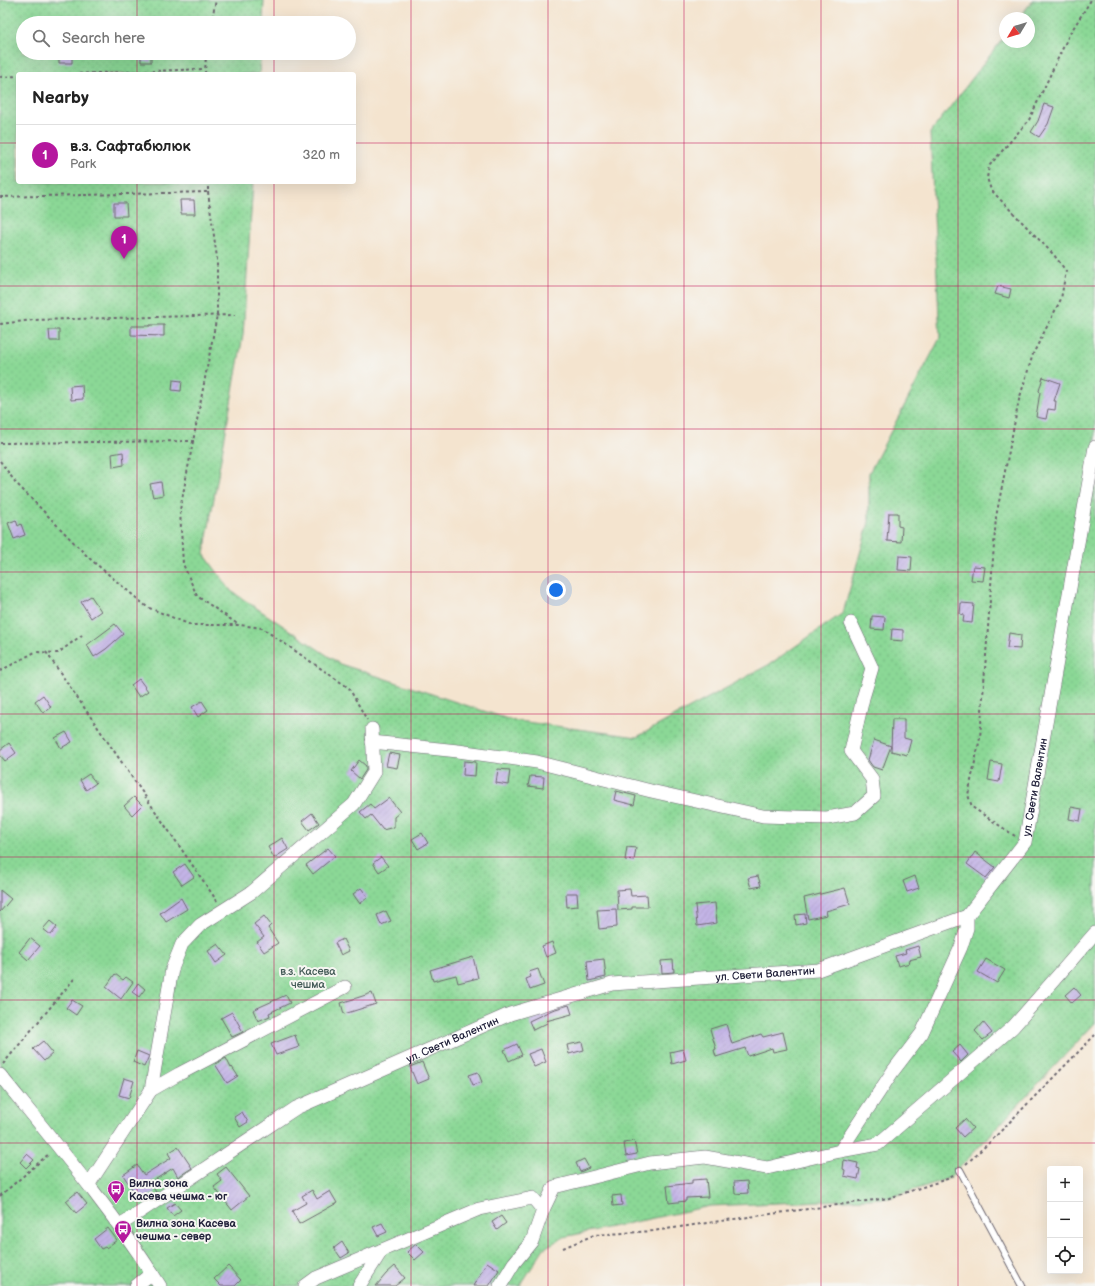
<!DOCTYPE html>
<html lang="en">
<head>
<meta charset="utf-8">
<style>
  :root { --surface:#fff; --page:#f6f6f6; --text:#222; --muted:#767676; --line:#e0e0e0; --accent:#b5179e }
  body { margin:0; font-family:"Balsamiq Sans",sans-serif; background:var(--page); color:var(--text) }
  .controls { position:absolute; right:12px; bottom:12px; display:grid; overflow:hidden; border-radius:4px; box-shadow:0 4px 16px #0002 }
  .controls button { width:36px; height:36px; display:grid; place-items:center; padding:0; border:0; border-bottom:1px solid var(--line); background:var(--surface); color:var(--text); font:20px sans-serif }
  .compass { position:absolute; left:999px; top:12px; width:36px; height:36px; border-radius:50%; background:var(--surface); box-shadow:0 4px 16px #0002; rotate:232deg }
  .you { position:absolute; left:556px; top:590px; width:14px; height:14px; margin:-10px; border:3px solid #fff; border-radius:50%; background:#1a73e8; box-shadow:0 0 0 6px #1a73e833 }
  .badge { display:grid; place-items:center; width:26px; height:26px; border-radius:50%; background:var(--accent); color:#fff; font-size:13px; font-weight:700 }
  .pin { position:absolute; translate:-50% -33px; filter:drop-shadow(0 1px 2px #0008) }
  .pin::after { content:''; position:absolute; top:21px; width:14px; height:12px; background:inherit; clip-path:polygon(0 0,100% 0,50% 100%) }
  .list { margin:0; padding:0; list-style:none }
  h2 { display:flex; justify-content:space-between; align-items:center; height:52px; margin:0; padding:0 16px; font-size:17px }
  h2 small { font-size:13px; font-weight:400; color:var(--muted) }
  .list li { display:grid; grid-template-columns:26px 1fr auto; gap:12px; align-items:center; box-sizing:border-box; height:60px; padding:0 16px; border-top:1px solid var(--line) }
  .list b { display:block; font-size:15px; white-space:nowrap }
  .list p { margin:0; font-size:13px; white-space:nowrap; color:var(--muted) }
  .list em { font-size:13px; font-style:normal; color:var(--muted) }
  .icon { flex:none; width:22px; height:22px; fill:none; stroke:currentColor; stroke-width:2; stroke-linecap:round; stroke-linejoin:round }
  .map { position:relative; flex:none; width:1095px; height:1286px; overflow:hidden }
  .search { position:absolute; background:var(--surface); box-shadow:0 4px 16px #0002; left:16px; top:16px; width:340px; height:44px; display:flex; align-items:center; gap:10px; box-sizing:border-box; padding:0 14px; border-radius:22px; color:var(--muted); font-size:15px }
  .panel { position:absolute; background:var(--surface); box-shadow:0 4px 16px #0002; left:16px; top:72px; width:340px; height:112px; border-radius:4px }
  .map>svg:first-child { display:block }
  .garden { fill:url(#garden-dots); stroke:#567d68 }
  .building { fill:url(#building-hatch) }
  .lines { fill:none; stroke-linecap:round; stroke-linejoin:round }
  .service-casing { stroke:#6c666f; stroke-width:8 }
  .minor-casing { stroke:#6c666f; stroke-width:14 }
  .path { stroke:#6c666f; stroke-width:2; stroke-dasharray:3 3; stroke-linecap:butt }
  .service { stroke:#fff; stroke-width:6 }
  .minor { stroke:#fff; stroke-width:13 }
  .grid { fill:none; stroke:#c2185b; stroke-width:1; stroke-opacity:0.55 }
  .labels { text-anchor:middle; stroke-width:4; stroke-linejoin:round; paint-order:stroke }
  .street-label { font-size:11px; fill:#22223b; stroke:#f6f6f2 }
  .park-label { font-size:11px; fill:#425956; stroke:#f6f6f2 }
  .poi-label { font-size:11px; font-weight:bold; fill:#22223b; stroke:#f6f6f2; text-anchor:start }
</style>
</head>
<body>
<div class="map">
<svg width="1095" height="1286" viewBox="0 0 1095 1286">
  <defs>
    <pattern id="garden-dots" width="8" height="8" patternUnits="userSpaceOnUse"><rect width="8" height="8" fill="#8bd896"/><path d="M2 2h.1M6 6h.1" fill="none" stroke="#78b982" stroke-width="1.8" stroke-linecap="round"/></pattern>
    <pattern id="building-hatch" width="6" height="6" patternUnits="userSpaceOnUse"><rect width="6" height="6" fill="#c3b4e6"/><path d="M-1 1l2-2M0 6l6-6M5 7l2-2" fill="none" stroke="#a79ac6"/></pattern>
  </defs>
  <rect width="100%" height="100%" fill="#f6f6f2"/>
  <filter id="ink" filterUnits="userSpaceOnUse"><feTurbulence type="fractalNoise" baseFrequency=".025" numOctaves="2"/><feDisplacementMap in="SourceGraphic" scale="8" xChannelSelector="R" yChannelSelector="G"/><feConvolveMatrix kernelMatrix="1 2 1 2 8 2 1 2 1" color-interpolation-filters="sRGB"/></filter>
  <filter id="wash" filterUnits="userSpaceOnUse"><feTurbulence type="fractalNoise" baseFrequency=".012" numOctaves="4" result="noise"/><feDisplacementMap in="SourceGraphic" scale="16" xChannelSelector="R" yChannelSelector="G"/><feGaussianBlur stdDeviation="0.9" result="paint"/><feColorMatrix in="noise" values="0 0 0 0 0 0 0 0 0 0 0 0 0 0 0 0 0 1.4 0 .05"/><feComposite in="paint" operator="in"/></filter>
  <g filter="url(#wash)">
    <rect width="100%" height="100%" fill="#f4e4cf"/>
    <path class="garden" d="M0,0H264L263,23H23V53H261L259,74H18V182H253L243,335L204,554L231,591L340,664L511,720L637,737L770,664L843,613L869,522V473L940,338L930,133L1005,36V42H1029V18H1019L1033,0H1095V1023L950,1178L889,1198L710,1206L564,1237L544,1248L520,1286H0Z"/>
    <g id="blocks">
      <path class="building" d="M59,53H72V63H59Z
        M141,53H151V62H141Z
        M1044,104L1054,107L1048,124L1039,137L1031,132L1038,121Z
        M180,200H194L195,214H181Z
        M114,203H126L127,216H114Z
        M998,286L1011,289L1009,298L995,294Z
        M150,325H164V336L131,335V326H150Z
        M49,330H59V341H50Z
        M1043,377L1060,383L1054,401H1056L1055,410L1048,409L1046,419L1036,417L1040,392L1039,391Z
        M173,380L182,381L181,391L172,390Z
        M82,385L83,399L71,400L70,386Z
        M123,452L124,465L113,467L112,454Z
        M161,482L163,495L153,497L150,484Z
        M889,513H898V526L902,527L901,542L887,541Z
        M16,520L18,526L21,524L25,535L14,539L8,523Z
        M899,556L912,557L911,571L898,570Z
        M973,566L985,567L983,581L971,580Z
        M91,596L101,611L91,618L81,602Z
        M961,603L974,604L972,623L963,622L964,615L960,614Z
        M872,616L885,617L884,630L871,629Z
        M115,624L123,634L106,649L94,657L87,645Z
        M892,629L903,630V641L891,640Z
        M1009,633L1021,635L1020,649L1007,648Z
        M139,679L148,691L139,697L131,685Z
        M43,695L51,707L43,713L35,701Z
        M202,701L208,710L198,717L192,707Z
        M892,719H904V738L911,740L907,755L891,751Z
        M66,732L72,742L61,748L55,738Z
        M874,740L891,746L882,770L873,767L868,760Z
        M9,743L16,753L5,761L0,755V750Z
        M389,753L400,755L397,768L386,766Z
        M359,760L366,766V770L360,779L351,771Z
        M464,761L476,762L475,776L463,775Z
        M991,762L1002,764L999,782L988,780Z
        M498,769L510,770L508,785L496,783Z
        M89,774L96,783L86,790L80,780Z
        M530,776L544,777L543,788L528,786Z
        M616,791L636,796L634,805L614,800Z
        M134,797L142,805L132,815L124,806Z
        M389,798L400,812L394,817V827L383,830L371,815L366,819L360,812L370,804L374,809Z
        M1071,807L1082,809L1080,821L1069,819Z
        M312,813L319,823L309,830L302,821Z
        M422,833L428,843L418,849L412,839Z
        M282,838L288,849L274,858L268,847Z
        M627,847L636,848L634,861L625,860Z
        M328,848L335,856L313,874L306,865Z
        M975,852L995,867L986,878L967,864Z
        M381,857L388,866L379,872L373,863Z
        M185,864L194,877L182,885L173,872Z
        M758,876L761,886L751,888L748,878Z
        M915,876L919,888L907,892L903,881Z
        M361,888L368,897L360,904L353,894Z
        M845,888L850,904L826,911L827,915L808,919L804,898Z
        M630,889L631,896L647,895L648,907H632V909L618,910L617,890Z
        M0,890L11,899L0,912Z
        M566,893H577L578,906L567,907Z
        M181,898L187,909L166,922L160,913Z
        M715,903L717,923L697,926L695,905Z
        M616,909L617,927L599,929L597,910Z
        M386,911L391,921L381,925L377,915Z
        M805,914L806,923L796,925L795,915Z
        M264,916L271,925L268,928L278,943L264,952L257,942L264,937L254,924Z
        M50,921L57,927L51,935L43,929Z
        M30,938L40,946L28,960L19,952Z
        M343,939L349,951L341,955L335,943Z
        M552,942L556,953L546,957L542,946Z
        M218,944L227,955L216,963L208,951Z
        M918,946L921,957L909,960L910,963L898,966L895,956L906,953L905,950Z
        M473,957L478,978L458,983L456,975L433,981L430,970Z
        M604,959L606,977L589,981L587,961Z
        M986,959L1005,970L997,983L978,972Z
        M673,960L674,972L662,973L661,961Z
        M538,969L544,985L530,990L526,979L531,977L529,972Z
        M115,974L123,980L126,977L133,982L121,999L106,987Z
        M138,983L145,989L139,997L132,992Z
        M1074,987L1081,995L1072,1003L1065,995Z
        M372,993L376,1004L344,1014L341,1003Z
        M286,995L290,1003L269,1013L270,1016L258,1021L253,1010Z
        M72,1000L82,1006L76,1015L66,1008Z
        M569,1005L572,1014L546,1021L547,1023L533,1030L529,1021L552,1010Z
        M232,1012L243,1032L232,1037L221,1018Z
        M983,1022L992,1033L983,1040L975,1031Z
        M726,1024L732,1044L761,1034L763,1037L783,1032L787,1049L773,1052L772,1048L748,1056L745,1048L716,1057L714,1050L716,1049L710,1029Z
        M295,1035L299,1047L276,1055L271,1044Z
        M43,1041L53,1053L44,1061L33,1049Z
        M582,1042L584,1050L569,1054L567,1045Z
        M517,1044L522,1055L509,1061L504,1050Z
        M960,1045L968,1055L961,1062L952,1052Z
        M541,1049L546,1062L534,1067L528,1054Z
        M683,1049L686,1060L672,1064L670,1052Z
        M137,1051L149,1056L144,1067L133,1062Z
        M226,1058L231,1068L232,1067L238,1076L227,1083L215,1064Z
        M422,1062L429,1079L417,1084L410,1067Z
        M478,1072L482,1082L473,1085L469,1075Z
        M124,1078L134,1081L129,1098L119,1095Z
        M242,1112L248,1122L240,1127L234,1117Z
        M965,1119L973,1128L963,1137L955,1128Z
        M634,1141L637,1154L626,1156L624,1143Z
        M178,1147L192,1168L178,1177L173,1168L150,1183L156,1192L141,1202L123,1175L137,1165L144,1175L171,1158L168,1153Z
        M27,1154L34,1160L26,1168L20,1162Z
        M584,1159L589,1168L580,1172L576,1163Z
        M844,1160L858,1163L857,1168L860,1169L858,1179L844,1176L845,1170L843,1169Z
        M226,1167L249,1196L232,1210L214,1187L222,1181L217,1174Z
        M706,1179L708,1197L686,1198V1201L669,1203L667,1186L692,1183V1180Z
        M747,1181L748,1193L735,1194L734,1182Z
        M312,1190L317,1199L330,1191L337,1203L299,1224L292,1211L306,1203L302,1196Z
        M77,1192L87,1204L76,1213L66,1201Z
        M621,1195L622,1205L613,1206L612,1196Z
        M175,1203L181,1210L173,1216L167,1208Z
        M501,1216L506,1223L497,1230L492,1222Z
        M382,1223L387,1232L378,1236L373,1227Z
        M108,1228L117,1240L106,1248L105,1247L101,1249L94,1239Z
        M342,1242L349,1253L341,1258L334,1248Z
        M416,1244L424,1252L415,1260L407,1252Z
        M487,1262L499,1270L489,1286H473Z
        M228,1266L241,1280L235,1286H221L214,1279Z
        M395,1266L405,1278L395,1286H376L386,1274Z"/>
    </g>
  </g>
  <g filter="url(#ink)">
    <use href="#blocks" fill-opacity="0" stroke="#6c666f" stroke-width="1"/>
    <g class="lines">
      <defs>
        <path id="service" d="M960,1170L1022,1286"/>
        <g id="minor">
          <path d="M372,742L458,751L537,762L651,791L763,816L827,818L855,813L874,796L872,779L851,751L863,698L872,668L851,623"/>
          <path d="M0,1075C56,1144 113,1211 160,1286"/>
          <path d="M151,1090L179,1074L345,987"/>
          <path d="M840,1151L893,1071L922,1033L961,947L967,928V916"/>
          <path d="M89,1184L151,1090L172,969L182,944L200,925L252,892L354,804L374,772L372,729"/>
          <path d="M543,1210L554,1187L650,1163L705,1157L767,1168L840,1151L878,1144L1013,1027L1095,933"/>
          <path id="s1" d="M120,1225L296,1108L510,1014L612,984L818,970L967,916L1025,842L1095,447"/>
          <path d="M136,1286L152,1273"/>
          <path d="M305,1286L316,1278L479,1209L533,1198L543,1210L532,1241L514,1263L500,1286"/>
          <path d="M359,1286L382,1250"/>
        </g>
      </defs>
      <use href="#service" class="service-casing"/>
      <use href="#minor" class="minor-casing"/>
      <path class="path" d="M211,23L216,0
        M73,74L205,69
        M205,74L206,53
        M0,77L18,76
        M208,192L217,258V315L180,510L183,564L197,596L239,625
        M0,197L208,192V182
        M0,324L33,320L235,315
        M0,443L194,441
        M0,461L16,483L89,558L147,607L191,625H240L262,628L349,688L367,720
        M46,652L217,901
        M0,671L35,652L58,653L82,635
        M1015,836L972,807L968,795L980,738L996,517L1019,400L1033,354L1061,299L1066,271L1054,255L991,190L987,178L989,166L1029,120L1069,35L1091,0
        M3,1064L74,979
        M966,1164L992,1140L1095,1035
        M0,1196L50,1153
        M563,1248L594,1235L653,1231L741,1218L889,1198L950,1178L954,1175"/>
      <use href="#service" class="service"/>
      <use href="#minor" class="minor"/>
    </g>
  </g>
  <path class="grid" d="M137,0V23M274,0V23M411,0V1286M548,0V1286M684,0V1286M821,0V1286M958,0V1286M137,53V74M274,53V74M0,143H18M354,143H1095M137,182V1286M274,182V1286M0,286H1095M0,429H1095M0,572H1095M0,714H1095M0,857H1095M0,1000H1095M0,1143H1095"/>
  <defs>
    <symbol id="bus-pin" viewBox="-11 -11 22 30"><path d="M0 17L-7.5 6A9.5 9.5 0 1 1 7.5 6Z" fill="#b5179e" stroke="#f6f6f2"/><path d="M-5-6H5V4H4V6H2V4H-2V6H-4V4H-5ZM-3.5-4V0h7V-4ZM-3.5 1.2v1.5H-2V1.2ZM2 1.2v1.5H3.5V1.2Z" fill="#fff"/></symbol>
  </defs>
  <g fill-rule="evenodd">
    <use href="#bus-pin" x="106" y="1179" width="20" height="27"/>
    <use href="#bus-pin" x="113" y="1219" width="20" height="27"/>
  </g>
  <g class="labels">
    <g class="street-label">
      <text dy="4" stroke="none"><textPath href="#s1" startOffset="1066">ул. Свети Валентин</textPath></text>
      <text dy="4" stroke="none"><textPath href="#s1" startOffset="705">ул. Свети Валентин</textPath></text>
      <text dy="4" stroke="none"><textPath href="#s1" startOffset="382">ул. Свети Валентин</textPath></text>
    </g>
    <g class="park-label">
      <text x="308" y="975">в.з. Касева<tspan x="308" dy="13">чешма</tspan></text>
    </g>
    <g class="poi-label">
      <text x="129" y="1187">Вилна зона<tspan x="129" dy="13">Касева чешма - юг</tspan></text>
      <text x="136" y="1227">Вилна зона Касева<tspan x="136" dy="13">чешма - север</tspan></text>
    </g>
  </g>
</svg>
<div class="controls">
<button>+</button>
<button>−</button>
<button><svg class="icon" aria-label="locate" viewBox="0 0 24 24"><circle cx="12" cy="12" r="6"/><path d="M12 2v4M12 18v4M2 12h4M18 12h4"/></svg></button>
</div>
<svg class="compass" viewBox="-18 -18 36 36"><path d="M0-13l5 13h-10z" fill="#e53935"/><path d="M0 13l5-13h-10z" fill="#767676"/></svg>
<div class="you"></div>
<div class="pin badge" style="left:124px;top:259px">1</div>
<div class="search"><svg class="icon" aria-label="search" viewBox="0 0 24 24"><circle cx="10" cy="10" r="6"/><path d="M15 15l6 6"/></svg>Search here</div>
<section class="panel">
<h2>Nearby<small></small></h2>
<ul class="list">
<li><span class="badge">1</span><div><b>в.з. Сафтабюлюк</b><p>Park</p></div><em>320 m</em></li>
</ul>
</section>
</div>
</body>
</html>
